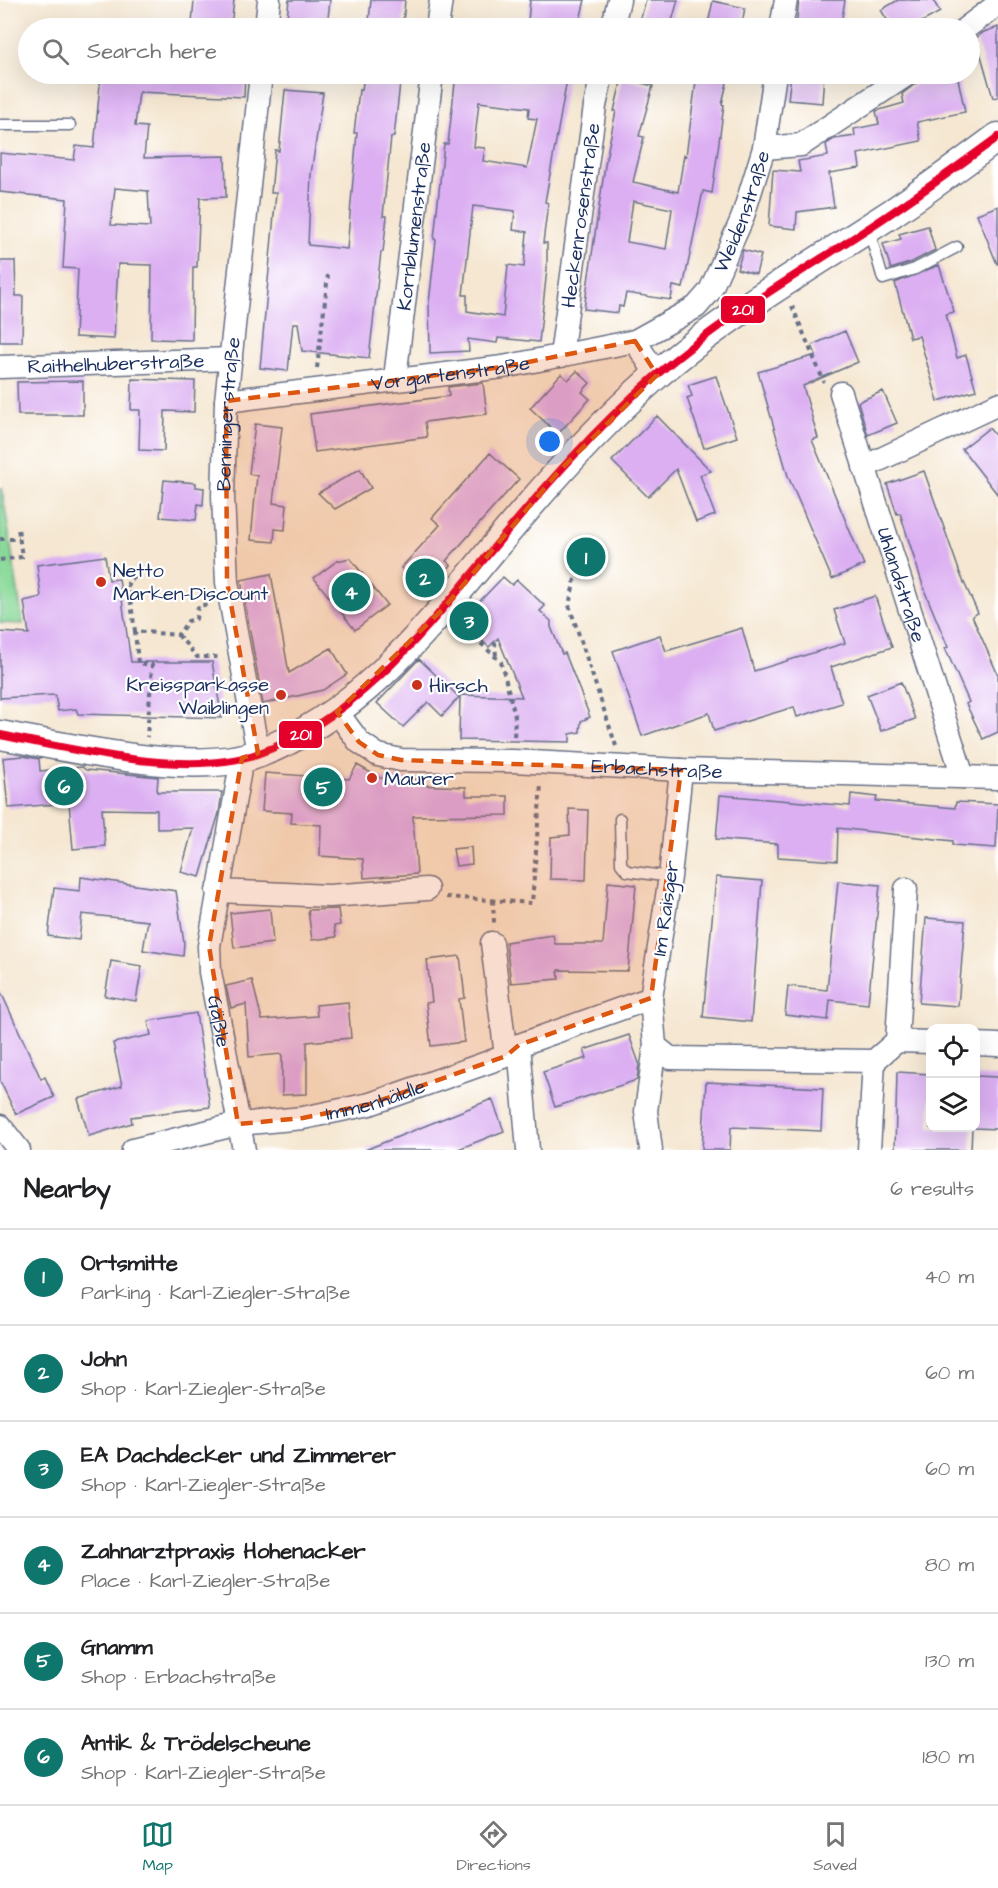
<!DOCTYPE html>
<html lang="en">
<head>
<meta charset="utf-8">
<style>
  :root { --surface:#fff; --page:#f6f6f6; --text:#202124; --muted:#757577; --line:#e0e0e0; --accent:#0f766e }
  body { margin:0; font-family:"Architects Daughter",sans-serif; background:var(--page); color:var(--text) }
  .controls { position:absolute; right:18px; bottom:18px; display:grid; overflow:hidden; border-radius:12px; box-shadow:0 6px 24px #0002 }
  .controls button { width:54px; height:54px; display:grid; place-items:center; padding:0; border:0; border-bottom:2px solid var(--line); background:var(--surface); color:var(--text); font:30px sans-serif }
  .you { position:absolute; left:550px; top:442px; width:21px; height:21px; margin:-15px; border:4px solid #fff; border-radius:50%; background:#1a73e8; box-shadow:0 0 0 9px #1a73e833 }
  .badge { display:grid; place-items:center; width:39px; height:39px; border-radius:50%; background:var(--accent); color:#fff; font-size:20px; font-weight:700 }
  .pin { position:absolute; translate:-50% -50%; border:3px solid #fff; box-shadow:0 2px 6px #0006 }
  .list { margin:0; padding:0; list-style:none }
  h2 { display:flex; justify-content:space-between; align-items:center; height:78px; margin:0; padding:0 24px; font-size:26px }
  h2 small { font-size:20px; font-weight:400; color:var(--muted) }
  .list li { display:grid; grid-template-columns:39px 1fr auto; gap:18px; align-items:center; box-sizing:border-box; height:96px; padding:0 24px; border-top:2px solid var(--line) }
  .list b { display:block; font-size:22px; white-space:nowrap }
  .list p { margin:0; font-size:20px; white-space:nowrap; color:var(--muted) }
  .list em { font-size:20px; font-style:normal; color:var(--muted) }
  .icon { flex:none; width:33px; height:33px; fill:none; stroke:currentColor; stroke-width:2; stroke-linecap:round; stroke-linejoin:round }
  .map { position:relative; flex:none; width:998px; height:1150px; overflow:hidden }
  .search { position:absolute; background:var(--surface); box-shadow:0 6px 24px #0002; left:18px; right:18px; top:18px; height:66px; display:flex; align-items:center; gap:15px; box-sizing:border-box; padding:0 21px; border-radius:33px; color:var(--muted); font-size:22px }
  .sheet { height:654px; background:var(--surface) }
  nav { display:flex; justify-content:space-around; align-items:center; box-sizing:border-box; height:84px; border-top:2px solid var(--line); background:var(--surface); font-size:16px; color:var(--muted) }
  nav a { display:grid; justify-items:center; gap:3px }
  nav .on { color:var(--accent) }
  .map>svg:first-child { display:block }
  .green { fill:#87d897; stroke:#51847a; stroke-width:1.5 }
  .building { fill:#dbaff2; fill-rule:evenodd }
  .lines { fill:none; stroke-linecap:round; stroke-linejoin:round }
  .service-casing { stroke:#676f86; stroke-width:13 }
  .minor-casing { stroke:#676f86; stroke-width:25 }
  .tertiary-casing { stroke:#676f86; stroke-width:31 }
  .path { stroke:#676f86; stroke-width:4; stroke-dasharray:4.5 4.5; stroke-linecap:butt }
  .service { stroke:#fff; stroke-width:10 }
  .minor { stroke:#fff; stroke-width:22 }
  .tertiary { stroke:#fff; stroke-width:28 }
  .bus-1-casing { stroke:#fff; stroke-width:12 }
  .bus-1 { stroke:#e4002b; stroke-width:8 }
  .marked { fill:#de5710; fill-opacity:0.2; stroke:#de5710; stroke-width:4.5; stroke-dasharray:12 8; stroke-linejoin:round }
  .poi-dot { fill:#c8321e; stroke:#fff; stroke-width:2 }
  .labels { text-anchor:middle; stroke-width:4.5; stroke-linejoin:round; paint-order:stroke }
  .street-label { font-size:20px; fill:#1b2f5e; stroke:#fff }
  .poi-label { font-size:20px; fill:#1b2f5e; stroke:#fff; text-anchor:start }
  .line-badge { stroke:#fff; stroke-width:2 }
  .badge-label { font-size:16px; text-anchor:middle; font-weight:bold; fill:#fff }
</style>
</head>
<body>
<div class="map">
<svg width="998" height="1150" viewBox="0 0 998 1150">
  <rect width="100%" height="100%" fill="#fff"/>
  <filter id="ink" filterUnits="userSpaceOnUse"><feTurbulence type="fractalNoise" baseFrequency=".0167" numOctaves="2"/><feDisplacementMap in="SourceGraphic" scale="12" xChannelSelector="R" yChannelSelector="G"/><feConvolveMatrix kernelMatrix="1 2 1 2 8 2 1 2 1" color-interpolation-filters="sRGB"/></filter>
  <filter id="wash" filterUnits="userSpaceOnUse"><feTurbulence type="fractalNoise" baseFrequency=".008" numOctaves="4" result="noise"/><feDisplacementMap in="SourceGraphic" scale="24" xChannelSelector="R" yChannelSelector="G"/><feGaussianBlur stdDeviation="1.35" result="paint"/><feColorMatrix in="noise" values="0 0 0 0 0 0 0 0 0 0 0 0 0 0 0 0 0 1.4 0 .05"/><feComposite in="paint" operator="in"/></filter>
  <g filter="url(#wash)">
    <rect width="100%" height="100%" fill="#f5e7d1"/>
    <path class="green" d="M0,489H2L23,624L0,623Z"/>
    <g id="blocks">
      <path class="building" d="M194,0H234L231,26L192,23Z
        M289,0H330L327,28H286Z
        M371,0H405L403,24L369,21Z
        M530,0H585L578,28H544L545,24L528,21Z
        M646,0H678L670,28H638Z
        M799,0H845L841,24L829,22L828,28H796Z
        M898,0H933L940,12L911,28H892L881,10Z
        M713,1L745,8L741,28H707Z
        M998,27V97L993,98L976,38L984,32Z
        M101,74H245L244,97L139,92L135,126L147,127L144,158L225,156L226,197L200,198L197,267H193L192,340L151,339L152,265L118,264L114,339L75,337L78,269L63,268L67,199L0,192V153L74,160L76,146L94,148ZM115,188L148,191L150,227L111,225Z
        M364,74H401L394,137H391L383,216H387L383,252H381L369,358L302,351L298,323H293L288,371L260,368L276,193H271L275,150L279,151L285,90L323,93L311,174L308,245L347,249L357,133H354L359,90H362Z
        M456,74H568L545,202L548,203L543,243H547V269L539,342L498,338L497,343L468,339L469,351L430,353L429,303L436,240L434,239L444,144H448ZM479,102L529,108L528,118L537,119L527,168L483,161L485,148L474,147ZM473,206L515,211L513,230L527,232L524,267L508,265L503,317L467,311V295H463Z
        M697,74H729L722,104L724,105L712,193L703,191L683,288L673,286L671,300L626,293L623,307L619,306L618,313L584,309L606,159L616,111H614L622,78L653,86L639,136L644,137L633,182L678,192L684,155L686,156ZM633,201L672,209L666,249L627,242Z
        M791,74H824L822,103L788,100Z
        M928,74H957L965,112L917,122L921,141L858,154L860,168L829,173L834,207L797,212L796,229L769,226L773,170L800,172L798,161L828,156L826,144L834,139L855,136L854,129L879,124L876,111L904,103L902,94L919,81L929,79Z
        M998,206V264H997L977,214Z
        M928,226L935,250L912,262L891,269L883,244L901,239L899,234Z
        M743,250L761,255L756,274L737,269Z
        M0,261H15L16,296H23L22,342H0Z
        M939,265L954,312L946,314L957,358L966,355L976,390L938,401L919,336L910,338L895,283Z
        M845,331L858,362L803,386L818,438L812,440L864,565L832,579L788,476L758,372L816,355L812,345Z
        M577,371L590,383L582,392L590,399L558,434L530,408L561,374L568,380Z
        M716,376L737,437L704,448L687,398L692,396L688,385Z
        M132,379L195,381L194,412L165,411L164,451L139,450L140,410H131Z
        M83,381V415H18L17,382Z
        M483,383L487,414L425,422L427,437L315,452L310,414L449,396L448,387Z
        M883,391L897,423L868,435L858,402Z
        M657,416L711,471L700,475L715,515L696,522L676,469L648,497L612,461Z
        M255,424L282,427L273,503L287,505L285,530L275,529L274,542L251,540L257,475L249,474Z
        M989,428L998,439V495L962,449Z
        M490,453L519,479L446,561L451,565L427,591L401,568L440,525L432,518Z
        M360,469L371,488L335,509L318,493Z
        M924,471L961,576L978,613L972,616L998,675V732L983,739L966,704L969,702L945,648L948,647L925,592L900,513L897,514L887,484Z
        M164,480L196,483V487L204,488L203,505L198,504L196,520L160,517Z
        M105,556L109,580L119,579L131,662H212L222,718L78,714L76,709L58,711L55,695L0,698V632L29,634L24,601L41,597L37,565Z
        M350,558L387,605L355,630L314,578L337,561Z
        M271,574L289,673L331,648L347,674L323,690L263,704L241,580Z
        M503,577L512,585L517,580L545,606L540,611L551,621V627L562,654L565,653L590,717L581,721L580,732L570,734V742L459,740L460,695L522,697L498,638L489,647L461,621Z
        M875,596L892,647L831,667L842,703L797,717L794,707L714,731L709,713L642,736L613,651L660,635L666,651L742,628L754,671L845,643L834,610Z
        M419,659L459,697L442,716L428,702L403,727L377,703Z
        M901,682L915,719L881,731L867,695Z
        M23,756L39,759L40,771L82,767L86,770L158,777L157,792H222L219,813L200,877L181,872L193,828L157,829V810L102,809L105,846L73,849L69,803L8,808L3,758Z
        M357,765L380,778L417,779L416,785L466,787V796H508V815L413,816L417,874L364,878L363,859L320,856L321,825L291,823L292,813L262,811L265,773L349,779Z
        M851,794L877,797L876,801L955,808L956,802L998,804L996,848L953,845V841L838,828L837,861L778,857V844L716,839L720,795L850,806Z
        M569,809L588,810L586,880L550,879L551,837L570,835Z
        M471,847L472,864L456,866L453,849Z
        M81,877L176,891L184,943L183,956L143,950L148,921L82,914L79,940L48,936L54,888L80,891Z
        M716,877L762,881L751,1022L703,1017Z
        M838,881L880,885L868,1004L830,1000L828,1020L785,1015L788,986L827,990Z
        M608,882L636,885L628,971L558,970L559,979L511,983L506,942L553,935L555,944H603Z
        M270,909L273,943L234,948L230,913Z
        M338,909L340,925L334,926L336,937L312,940L308,910Z
        M926,918L965,921L958,1006L919,1003Z
        M460,956L465,998L459,999L464,1042L431,1046L426,1003L432,1002L427,960Z
        M111,961L142,966L136,1001L105,996Z
        M252,980L262,1020L317,1016L316,1005L348,1002L351,1038L307,1042V1094L282,1095V1054L249,1057L246,1004L231,1008L226,986Z
        M0,990L41,1079L45,1077L54,1097L16,1114L0,1081Z
        M196,1013L210,1107L131,1117L132,1123L89,1136L78,1099L122,1086L113,1043L151,1035L148,1021Z
        M629,1035L639,1063L637,1080L555,1107L543,1072L587,1058L584,1050Z
        M897,1072L930,1074V1128H972L971,1150H895Z
        M975,1076L998,1077V1129L975,1128Z
        M706,1082L823,1088L821,1131L731,1127L730,1150H702Z
        M492,1099L504,1131L456,1150H365Z"/>
    </g>
  </g>
  <g filter="url(#ink)">
    <use href="#blocks" fill-opacity="0" stroke="#676f86" stroke-width="1.5"/>
    <g class="lines">
      <defs>
        <path id="service" d="M0,125H70
          M869,230L883,279L915,269L957,247
          M620,819L621,864L627,871L670,877"/>
        <g id="minor">
          <path d="M266,28L269,0"/>
          <path d="M437,28L441,0"/>
          <path d="M612,28L619,0"/>
          <path d="M781,28L786,0"/>
          <path d="M966,28L998,4"/>
          <path d="M764,148L801,145L908,74"/>
          <path id="s1" d="M635,341L696,307L710,291L742,219L764,148L775,74"/>
          <path id="s2" d="M561,356L595,106L602,74"/>
          <path id="s3" d="M0,367L231,359"/>
          <path id="s4" d="M395,378L432,74"/>
          <path id="s5" d="M841,393L963,777"/>
          <path id="s6" d="M226,401L503,367L635,341L657,375"/>
          <path d="M864,467L998,404"/>
          <path id="s7" d="M337,712L359,742L378,755L401,760L513,761L681,770L998,778"/>
          <path id="s8" d="M258,753L227,582L223,496L226,401L261,74"/>
          <path id="s9" d="M242,758L209,946L210,972L244,1150"/>
          <path d="M681,770L670,877L651,998L655,1046L670,1058L874,1061L897,1041L930,1042"/>
          <path d="M217,891L329,896L427,889"/>
          <path d="M492,943L506,1056"/>
          <path d="M897,1041L906,889"/>
          <path d="M976,1044L998,1045"/>
          <path d="M519,1045L528,1150"/>
          <path d="M0,1126L19,1150"/>
          <path id="s10" d="M133,1150L238,1124L303,1118L370,1104L506,1056L519,1045L651,998"/>
          <path d="M651,1150L646,1111L655,1046"/>
          <path d="M869,1150L874,1061"/>
        </g>
        <path id="tertiary" d="M0,735C67,747 194,777 257,754C373,711 446,602 524,512C564,465 607,419 653,378C725,315 813,265 892,213C928,189 963,163 998,137"/>
      </defs>
      <use href="#service" class="service-casing"/>
      <use href="#minor" class="minor-casing"/>
      <use href="#tertiary" class="tertiary-casing"/>
      <path class="path" d="M792,306L824,382
        M317,368L328,275
        M0,539H19
        M0,560L22,557L18,528
        M141,570L128,583L135,631L178,635L188,621L196,619L198,606L209,604
        M575,579L569,605L616,746
        M461,625L501,662L515,716L514,739
        M135,631L138,663L152,665L147,737
        M178,635L197,657H219
        M495,642L496,657
        M446,897L532,903L541,784
        M493,900L494,923"/>
      <use href="#service" class="service"/>
      <use href="#minor" class="minor"/>
      <use href="#tertiary" class="tertiary"/>
      <defs>
        <path id="bus-1" d="M0,735C73,749 186,778 257,754C359,719 430,624 496,545C545,486 596,428 653,378C717,322 790,279 861,233C908,203 953,170 998,137"/>
      </defs>
      <use href="#bus-1" class="bus-1-casing"/>
      <use href="#bus-1" class="bus-1"/>
    </g>
  </g>
  <path class="marked" d="M635,341L657,375L559,471L443,609L337,712L359,742L378,755L401,760L681,770L651,998L519,1045L506,1056L370,1104L303,1118L238,1124L209,946L242,758L258,753L227,582L226,401L503,367Z"/>
  <g class="poi-dot">
    <circle cx="101" cy="582" r="6"/>
    <circle cx="417" cy="685" r="6"/>
    <circle cx="281" cy="695" r="6"/>
    <circle cx="372" cy="778" r="6"/>
  </g>
  <g class="labels">
    <g class="street-label">
      <text dy="7" stroke="none"><textPath href="#s1" startOffset="177">Weidenstraße</textPath></text>
      <text dy="7" stroke="none"><textPath href="#s2" startOffset="142">Heckenrosenstraße</textPath></text>
      <text dy="7" stroke="none"><textPath href="#s4" startOffset="153">Kornblumenstraße</textPath></text>
      <text dy="7" stroke="none"><textPath href="#s3" startOffset="116">Raithelhuberstraße</textPath></text>
      <text dy="7" stroke="none"><textPath href="#s6" startOffset="226">Vorgartenstraße</textPath></text>
      <text dy="7" stroke="none"><textPath href="#s8" startOffset="342">Benningerstraße</textPath></text>
      <text dy="7" stroke="none"><textPath href="#s5" startOffset="201">Uhlandstraße</textPath></text>
      <text dy="7" stroke="none"><textPath href="#s7" startOffset="340">Erbachstraße</textPath></text>
      <text transform="translate(665 908) rotate(-82)" y="7">Im Raisger</text>
      <text dy="7" stroke="none"><textPath href="#s9" startOffset="267">Gäßle</textPath></text>
      <text dy="7" stroke="none"><textPath href="#s10" startOffset="248">Immenhäldle</textPath></text>
    </g>
    <g class="poi-label">
      <text x="113" y="577">Netto<tspan x="113" dy="23">Marken-Discount</tspan></text>
      <text x="269" y="691" text-anchor="end">Kreissparkasse<tspan x="269" dy="23">Waiblingen</tspan></text>
      <text x="429" y="692">Hirsch</text>
      <text x="384" y="785">Maurer</text>
    </g>
  </g>
  <g class="line-badge">
    <rect x="720" y="295" width="46" height="29" rx="6" fill="#e4002b"/>
    <rect x="278" y="720" width="45" height="29" rx="6" fill="#e4002b"/>
  </g>
  <g class="badge-label">
    <text x="743" y="315">201</text>
    <text x="301" y="740">201</text>
  </g>
</svg>
<div class="controls">
<button><svg class="icon" aria-label="locate" viewBox="0 0 24 24"><circle cx="12" cy="12" r="6"/><path d="M12 2v4M12 18v4M2 12h4M18 12h4"/></svg></button>
<button><svg class="icon" aria-label="layers" viewBox="0 0 24 24"><path d="M12 4l9 5-9 5-9-5zM3 14l9 5 9-5"/></svg></button>
</div>
<div class="you"></div>
<div class="pin badge" style="left:586px;top:557px">1</div>
<div class="pin badge" style="left:425px;top:578px">2</div>
<div class="pin badge" style="left:469px;top:621px">3</div>
<div class="pin badge" style="left:351px;top:592px">4</div>
<div class="pin badge" style="left:323px;top:787px">5</div>
<div class="pin badge" style="left:64px;top:786px">6</div>
<div class="search"><svg class="icon" aria-label="search" viewBox="0 0 24 24"><circle cx="10" cy="10" r="6"/><path d="M15 15l6 6"/></svg>Search here</div>
</div>
<section class="sheet">
<h2>Nearby<small>6 results</small></h2>
<ul class="list">
<li><span class="badge">1</span><div><b>Ortsmitte</b><p>Parking · Karl-Ziegler-Straße</p></div><em>40 m</em></li>
<li><span class="badge">2</span><div><b>John</b><p>Shop · Karl-Ziegler-Straße</p></div><em>60 m</em></li>
<li><span class="badge">3</span><div><b>EA Dachdecker und Zimmerer</b><p>Shop · Karl-Ziegler-Straße</p></div><em>60 m</em></li>
<li><span class="badge">4</span><div><b>Zahnarztpraxis Hohenacker</b><p>Place · Karl-Ziegler-Straße</p></div><em>80 m</em></li>
<li><span class="badge">5</span><div><b>Gnamm</b><p>Shop · Erbachstraße</p></div><em>130 m</em></li>
<li><span class="badge">6</span><div><b>Antik &amp; Trödelscheune</b><p>Shop · Karl-Ziegler-Straße</p></div><em>180 m</em></li>
</ul>
</section>
<nav>
<a class="on"><svg class="icon" aria-label="map" viewBox="0 0 24 24"><path d="M3 6l6-2 6 2 6-2v14l-6 2-6-2-6 2zM9 4v14M15 6v14"/></svg>Map</a>
<a><svg class="icon" aria-label="directions" viewBox="0 0 24 24"><path d="M12 3l9 9-9 9-9-9zM9 14v-3h6M13 9l2 2-2 2"/></svg>Directions</a>
<a><svg class="icon" aria-label="saved" viewBox="0 0 24 24"><path d="M7 4h10v16l-5-4-5 4z"/></svg>Saved</a>
</nav>
</body>
</html>
